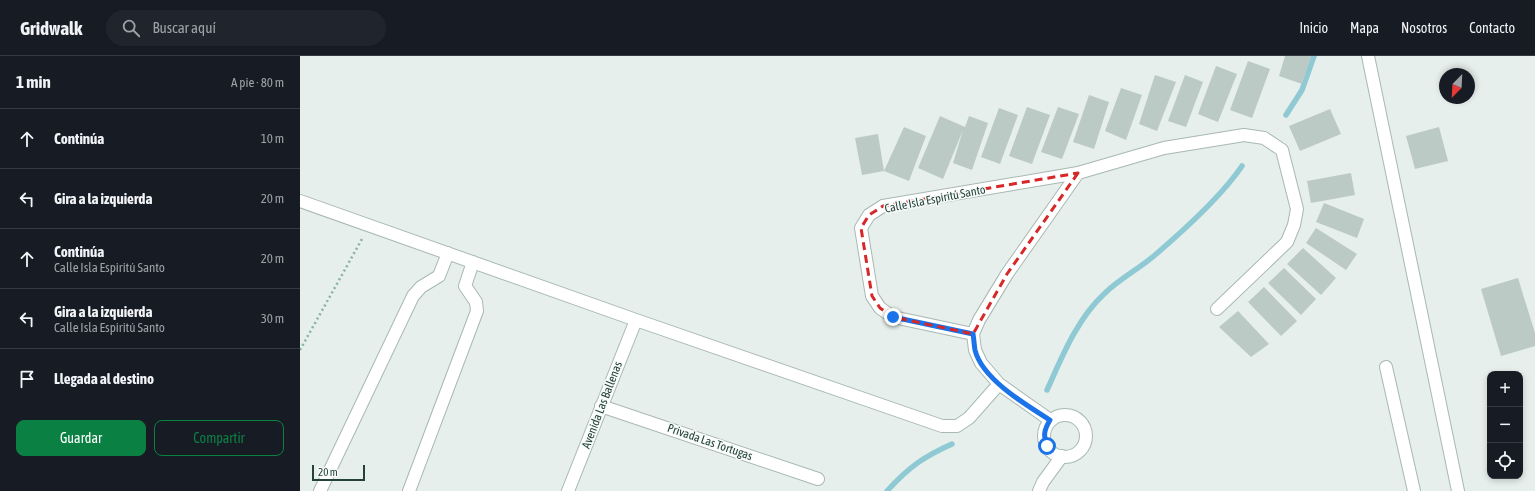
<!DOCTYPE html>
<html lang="es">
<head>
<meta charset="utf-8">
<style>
  :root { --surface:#171b24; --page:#20242c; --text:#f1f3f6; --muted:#9ea1a6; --line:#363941; --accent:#0b8043 }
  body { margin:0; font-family:"Asap Condensed",sans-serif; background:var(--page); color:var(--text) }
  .controls { position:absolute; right:12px; bottom:12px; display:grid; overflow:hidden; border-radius:8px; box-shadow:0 2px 6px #0003 }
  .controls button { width:36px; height:36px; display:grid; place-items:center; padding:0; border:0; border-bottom:1px solid var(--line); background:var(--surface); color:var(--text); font:20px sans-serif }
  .compass { position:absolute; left:1139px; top:12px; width:36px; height:36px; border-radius:50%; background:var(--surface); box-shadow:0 2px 6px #0003; rotate:204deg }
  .scale { position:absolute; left:12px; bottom:10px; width:53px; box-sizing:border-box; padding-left:4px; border:2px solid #24423a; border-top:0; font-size:11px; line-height:14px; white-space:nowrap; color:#24423a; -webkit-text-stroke:3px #f7fbf9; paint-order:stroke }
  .stop { position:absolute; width:12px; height:12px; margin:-9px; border:3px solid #1a73e8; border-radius:50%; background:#fff }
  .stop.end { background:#1a73e8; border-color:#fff; box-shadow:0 1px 4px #0008 }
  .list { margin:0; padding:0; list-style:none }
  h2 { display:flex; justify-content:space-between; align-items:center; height:52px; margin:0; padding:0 16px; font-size:17px }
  h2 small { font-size:13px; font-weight:400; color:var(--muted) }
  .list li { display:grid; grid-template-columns:26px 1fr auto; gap:12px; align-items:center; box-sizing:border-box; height:60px; padding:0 16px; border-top:1px solid var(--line) }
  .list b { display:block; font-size:15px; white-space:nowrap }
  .list p { margin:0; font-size:13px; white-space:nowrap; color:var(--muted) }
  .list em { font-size:13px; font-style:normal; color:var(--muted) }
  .actions { display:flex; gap:8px; padding:12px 16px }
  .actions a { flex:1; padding:9px 0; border:1px solid var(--accent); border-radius:8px; text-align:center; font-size:14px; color:var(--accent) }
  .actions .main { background:var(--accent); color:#fff }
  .icon { flex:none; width:22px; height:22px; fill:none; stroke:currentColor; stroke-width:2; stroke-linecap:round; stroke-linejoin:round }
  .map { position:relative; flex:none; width:1235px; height:435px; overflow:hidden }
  header { display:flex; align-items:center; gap:24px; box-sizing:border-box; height:56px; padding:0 20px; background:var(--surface); border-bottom:1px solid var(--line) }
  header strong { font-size:19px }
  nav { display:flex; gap:22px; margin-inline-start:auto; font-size:14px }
  .search { width:280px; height:36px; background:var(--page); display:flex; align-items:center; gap:10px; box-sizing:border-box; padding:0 14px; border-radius:22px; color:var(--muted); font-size:15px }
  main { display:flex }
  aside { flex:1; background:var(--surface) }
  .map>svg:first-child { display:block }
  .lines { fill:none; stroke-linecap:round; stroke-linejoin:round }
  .stream { stroke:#8ec9d4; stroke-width:5.5 }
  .building { fill:#bbcac4 }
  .street-casing { stroke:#a8b8b2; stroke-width:14 }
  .path { stroke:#86b3a5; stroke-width:2.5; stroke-dasharray:2 3; stroke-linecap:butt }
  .street { stroke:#fff; stroke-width:12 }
  .route { stroke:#1a73e8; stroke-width:5 }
  .marked { fill:none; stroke:#d62828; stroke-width:3; stroke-dasharray:8 5; stroke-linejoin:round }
  .labels { text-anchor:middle; stroke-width:3; stroke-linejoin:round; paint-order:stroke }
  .street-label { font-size:12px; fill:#24423a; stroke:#f7fbf9 }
</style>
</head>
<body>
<header>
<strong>Gridwalk</strong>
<div class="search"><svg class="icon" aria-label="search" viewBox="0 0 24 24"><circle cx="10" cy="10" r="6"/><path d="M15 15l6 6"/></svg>Buscar aquí</div>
<nav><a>Inicio</a><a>Mapa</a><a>Nosotros</a><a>Contacto</a></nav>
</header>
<main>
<aside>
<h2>1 min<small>A pie · 80 m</small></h2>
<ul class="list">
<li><svg class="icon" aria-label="ahead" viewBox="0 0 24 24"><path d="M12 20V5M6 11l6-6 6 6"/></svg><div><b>Continúa</b></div><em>10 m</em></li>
<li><svg class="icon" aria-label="left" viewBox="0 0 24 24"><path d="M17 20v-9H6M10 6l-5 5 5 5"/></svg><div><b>Gira a la izquierda</b></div><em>20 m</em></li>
<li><svg class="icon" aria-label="ahead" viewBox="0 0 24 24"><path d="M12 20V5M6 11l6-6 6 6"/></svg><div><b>Continúa</b><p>Calle Isla Espiritú Santo</p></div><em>20 m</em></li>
<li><svg class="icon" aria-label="left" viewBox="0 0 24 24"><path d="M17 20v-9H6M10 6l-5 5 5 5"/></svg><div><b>Gira a la izquierda</b><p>Calle Isla Espiritú Santo</p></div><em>30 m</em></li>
<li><svg class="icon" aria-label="arrive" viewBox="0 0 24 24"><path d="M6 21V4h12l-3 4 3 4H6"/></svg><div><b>Llegada al destino</b></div></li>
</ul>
<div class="actions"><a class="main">Guardar</a><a>Compartir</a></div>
</aside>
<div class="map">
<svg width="1235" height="435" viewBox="0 0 1235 435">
  <rect width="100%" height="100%" fill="#e6efeb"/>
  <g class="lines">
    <path class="stream" d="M986,59L1002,34L1014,0
      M747,334C762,301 777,263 804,238C819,223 839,213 855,199C883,175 921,141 942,110
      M587,435C609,411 623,401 652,388"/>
  </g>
  <path class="building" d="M985,0H1011L1002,28L979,20Z
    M948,5L970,13L952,62L930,54Z
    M916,10L937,18L918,66L898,58Z
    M855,19L876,26L857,75L839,68Z
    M885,19L903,26L886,71L868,65Z
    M821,32L842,39L826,84L805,75Z
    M789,39L809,46L794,93L773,86Z
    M727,51L750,59L732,108L709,100Z
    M758,51L779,58L762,103L741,96Z
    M699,52L718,59L700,108L681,101Z
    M1030,53L1041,78L1000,95L989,70Z
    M640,60L665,71L669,60L688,67L672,114L653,107L663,74L643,123L618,112Z
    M604,71L626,80L609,125L584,115Z
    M1139,71L1148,105L1115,113L1106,80Z
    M578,78L584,115L562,119L555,82Z
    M1051,117L1055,139L1011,147L1007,125Z
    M1024,147L1064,163L1057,182L1016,166Z
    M1016,172L1057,198L1046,214L1006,187Z
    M1003,192L1036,222L1021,239L987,208Z
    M984,212L1016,243L1001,259L968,227Z
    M1218,222L1235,277V290L1201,300L1181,233Z
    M964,231L997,265L981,280L948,246Z
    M938,255L969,288L951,301L919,271Z"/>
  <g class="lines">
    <defs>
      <path id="street" d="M1068,0L1158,435
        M0,145L336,264L642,370H657L669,362L699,328
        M673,278L593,261L580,252L572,240L561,172L569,159L583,150L778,117
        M1086,311L1114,435
        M301,350L518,423
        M744 380a21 21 0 1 1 42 0a21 21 0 1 1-42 0Z
        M750,364L699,328L681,307L675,294L673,278L679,264L707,218L778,117L864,92L944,79L964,82L982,94L997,153L994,169L987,186L917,253
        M20,435L113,240L121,231L139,220L148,197
        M109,435L177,255L176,246L165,230L173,206
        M268,435L336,264
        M739,435L743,426L762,400"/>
    </defs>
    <use href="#street" class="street-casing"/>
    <path class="path" d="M0,294L62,183"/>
    <use href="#street" class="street"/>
  </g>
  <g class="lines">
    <path class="route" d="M593,261L673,278C674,283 674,289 675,294C682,323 726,349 750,364C744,374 743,380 747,390"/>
  </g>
  <path class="marked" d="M778,117L707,218L673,278L593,261L580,252L572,240L561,172L569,159L583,150Z"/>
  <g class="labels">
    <g class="street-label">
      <text transform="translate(635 143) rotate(-11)" y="4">Calle Isla Espiritú Santo</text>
      <text transform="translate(302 349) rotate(-69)" y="4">Avenida Las Ballenas</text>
      <text transform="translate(410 386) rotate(19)" y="4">Privada Las Tortugas</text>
    </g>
  </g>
</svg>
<div class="controls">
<button>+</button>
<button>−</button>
<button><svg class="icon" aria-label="locate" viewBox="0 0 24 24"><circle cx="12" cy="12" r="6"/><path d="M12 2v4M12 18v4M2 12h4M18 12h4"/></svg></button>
</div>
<svg class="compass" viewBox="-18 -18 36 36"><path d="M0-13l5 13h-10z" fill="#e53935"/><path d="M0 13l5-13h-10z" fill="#9ea1a6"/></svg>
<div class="scale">20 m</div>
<div class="stop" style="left:747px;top:390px"></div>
<div class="stop end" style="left:593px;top:261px"></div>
</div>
</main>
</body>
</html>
